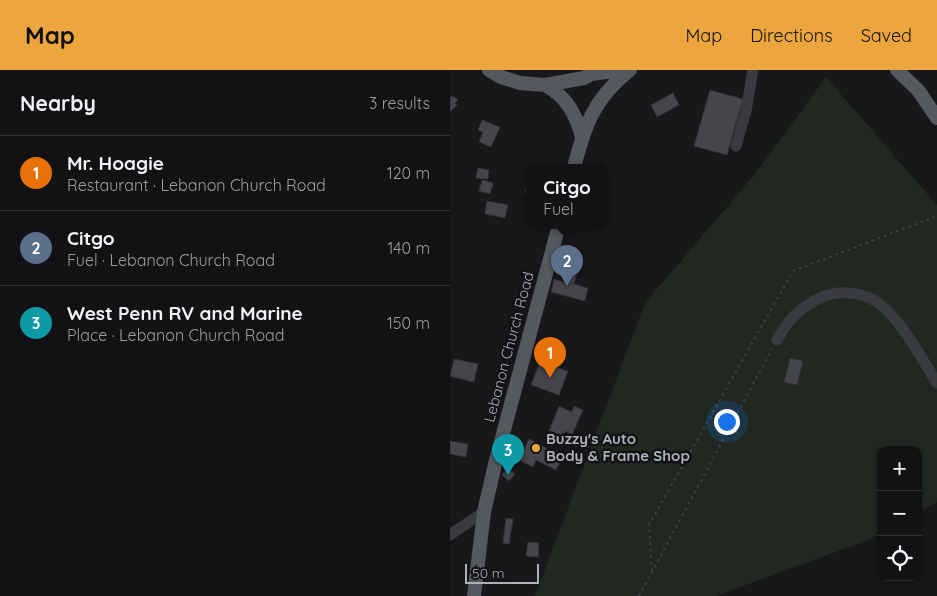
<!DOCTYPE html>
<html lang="en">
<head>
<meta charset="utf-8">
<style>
  :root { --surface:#121214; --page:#1f2022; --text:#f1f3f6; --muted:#9c9ea0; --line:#313234; --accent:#eda63e }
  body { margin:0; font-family:Quicksand,sans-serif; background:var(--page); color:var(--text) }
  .controls { position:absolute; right:15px; bottom:15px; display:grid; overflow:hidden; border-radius:10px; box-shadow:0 1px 4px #0004 }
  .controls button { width:45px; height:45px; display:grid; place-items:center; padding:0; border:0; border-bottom:1px solid var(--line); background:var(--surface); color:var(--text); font:25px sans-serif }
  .scale { position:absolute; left:15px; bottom:12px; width:74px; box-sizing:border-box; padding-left:5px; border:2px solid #abb0b9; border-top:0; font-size:14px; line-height:18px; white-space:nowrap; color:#abb0b9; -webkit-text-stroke:4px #131315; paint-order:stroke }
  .you { position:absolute; left:276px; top:351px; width:18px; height:18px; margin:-12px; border:4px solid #fff; border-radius:50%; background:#1a73e8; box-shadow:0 0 0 8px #1a73e833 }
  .badge { display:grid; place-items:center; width:32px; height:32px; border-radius:50%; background:var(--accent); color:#fff; font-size:16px; font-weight:700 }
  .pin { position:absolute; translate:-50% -41px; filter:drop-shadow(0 1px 2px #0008) }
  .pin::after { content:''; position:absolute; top:26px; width:18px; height:15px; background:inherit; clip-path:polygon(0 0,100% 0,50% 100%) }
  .popup { position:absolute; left:76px; top:94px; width:82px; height:65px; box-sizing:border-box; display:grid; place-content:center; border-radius:10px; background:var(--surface); filter:drop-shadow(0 1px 4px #0005); font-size:16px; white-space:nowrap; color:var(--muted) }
  .popup b { font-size:19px; color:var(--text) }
  .popup::after { content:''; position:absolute; left:50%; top:100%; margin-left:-10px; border:10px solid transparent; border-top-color:var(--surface) }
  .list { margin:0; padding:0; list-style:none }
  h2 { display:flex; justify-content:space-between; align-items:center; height:65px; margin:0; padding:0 20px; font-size:21px }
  h2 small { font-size:16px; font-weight:400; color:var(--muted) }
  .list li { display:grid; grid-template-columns:32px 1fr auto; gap:15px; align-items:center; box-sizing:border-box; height:75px; padding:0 20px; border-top:1px solid var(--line) }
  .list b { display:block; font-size:19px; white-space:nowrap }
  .list p { margin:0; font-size:16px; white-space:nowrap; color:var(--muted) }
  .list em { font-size:16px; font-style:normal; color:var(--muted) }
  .icon { flex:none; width:28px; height:28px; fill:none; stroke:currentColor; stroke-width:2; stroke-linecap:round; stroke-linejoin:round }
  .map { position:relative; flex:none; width:487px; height:526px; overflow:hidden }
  header { display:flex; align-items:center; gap:30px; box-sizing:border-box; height:70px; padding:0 25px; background:var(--accent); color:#111 }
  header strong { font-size:24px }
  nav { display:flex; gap:28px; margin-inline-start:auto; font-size:18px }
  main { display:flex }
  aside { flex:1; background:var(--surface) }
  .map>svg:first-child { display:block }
  .green { fill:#202821 }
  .building { fill:#45464a; stroke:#323236 }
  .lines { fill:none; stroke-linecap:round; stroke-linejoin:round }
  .path { stroke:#3f4246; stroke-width:2; stroke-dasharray:2.5 4; stroke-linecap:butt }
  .minor { stroke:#393b3f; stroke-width:11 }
  .major { stroke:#55585e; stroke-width:14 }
  .poi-dot { fill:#eda63e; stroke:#131315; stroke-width:2 }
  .labels { text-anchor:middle; stroke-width:5; stroke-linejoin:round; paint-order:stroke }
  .street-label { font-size:15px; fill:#abb0b9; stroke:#131315 }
  .poi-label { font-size:15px; font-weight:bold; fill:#abb0b9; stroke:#131315; text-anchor:start }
</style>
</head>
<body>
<header>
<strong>Map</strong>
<nav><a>Map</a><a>Directions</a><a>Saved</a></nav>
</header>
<main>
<aside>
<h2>Nearby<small>3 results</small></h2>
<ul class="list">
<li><span class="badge" style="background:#e8710a">1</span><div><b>Mr. Hoagie</b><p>Restaurant · Lebanon Church Road</p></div><em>120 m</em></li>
<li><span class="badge" style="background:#5c6f8a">2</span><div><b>Citgo</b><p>Fuel · Lebanon Church Road</p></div><em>140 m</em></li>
<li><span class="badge" style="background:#0f9aa8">3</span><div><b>West Penn RV and Marine</b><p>Place · Lebanon Church Road</p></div><em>150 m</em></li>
</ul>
</aside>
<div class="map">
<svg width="487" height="526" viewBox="0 0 487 526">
  <rect width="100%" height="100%" fill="#18181a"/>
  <path class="green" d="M376,7L487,135V432L468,442V380H431V463L418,470L266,526H85L195,233L305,104Z"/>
  <path class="building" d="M260,20L293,29L277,85L244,76Z
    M223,23L229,35L207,47L201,35Z
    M3,26L8,30L5,33L7,35L0,42V27Z
    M32,50L50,57L41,77L29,72L33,62L28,60Z
    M28,98L39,100L38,109L26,108Z
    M32,110L43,113L40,124L29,121Z
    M77,112H80V124L75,123Z
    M37,131L58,135L55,148L35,144Z
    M120,201L127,202L124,214L138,218L135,231L101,222L104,209L117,213Z
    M340,288L353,291L347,315L334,312Z
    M4,289L28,294L24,312L0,306Z
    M90,292L118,301L109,325L81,315Z
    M109,336L122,342L124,336L133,340L122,365L115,361L112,367L99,361Z
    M79,369L113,387L106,400L86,390L83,397L69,390Z
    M0,371L18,374L16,387L0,384Z
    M57,398L65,404L59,411L52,405Z
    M56,448L63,449L59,474L53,473Z
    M78,472L89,473L88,487L76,486Z"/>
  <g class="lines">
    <path class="path" d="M202,501L199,455L343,201L487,146
      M189,526L322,279"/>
    <path class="minor" d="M286,76L296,41L303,0
      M327,270C339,249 348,239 370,228C386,220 409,221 425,231C449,245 472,289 487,313
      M0,465L34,442"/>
    <path class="major" d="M39,0L51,7L70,13L95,15L134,8L141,4L172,0
      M447,0L468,20L487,48
      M95,15C116,26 126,44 132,67
      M124,97C135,55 144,28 180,0
      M24,526L34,442L46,390L109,155"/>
  </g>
  <circle class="poi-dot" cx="86" cy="378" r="5"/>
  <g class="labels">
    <g class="street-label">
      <text transform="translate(59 277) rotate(-75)" y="5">Lebanon Church Road</text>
    </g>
    <g class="poi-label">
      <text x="96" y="374">Buzzy's Auto<tspan x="96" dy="17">Body &amp; Frame Shop</tspan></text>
    </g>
  </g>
</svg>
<div class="controls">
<button>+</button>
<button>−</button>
<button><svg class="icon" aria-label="locate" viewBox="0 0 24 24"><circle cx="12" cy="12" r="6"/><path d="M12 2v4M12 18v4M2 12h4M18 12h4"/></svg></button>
</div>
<div class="scale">50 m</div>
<div class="you"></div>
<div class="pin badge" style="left:100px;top:308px;background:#e8710a">1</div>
<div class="pin badge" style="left:117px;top:216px;background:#5c6f8a">2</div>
<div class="popup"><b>Citgo</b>Fuel</div>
<div class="pin badge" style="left:58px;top:405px;background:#0f9aa8">3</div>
</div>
</main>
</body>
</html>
